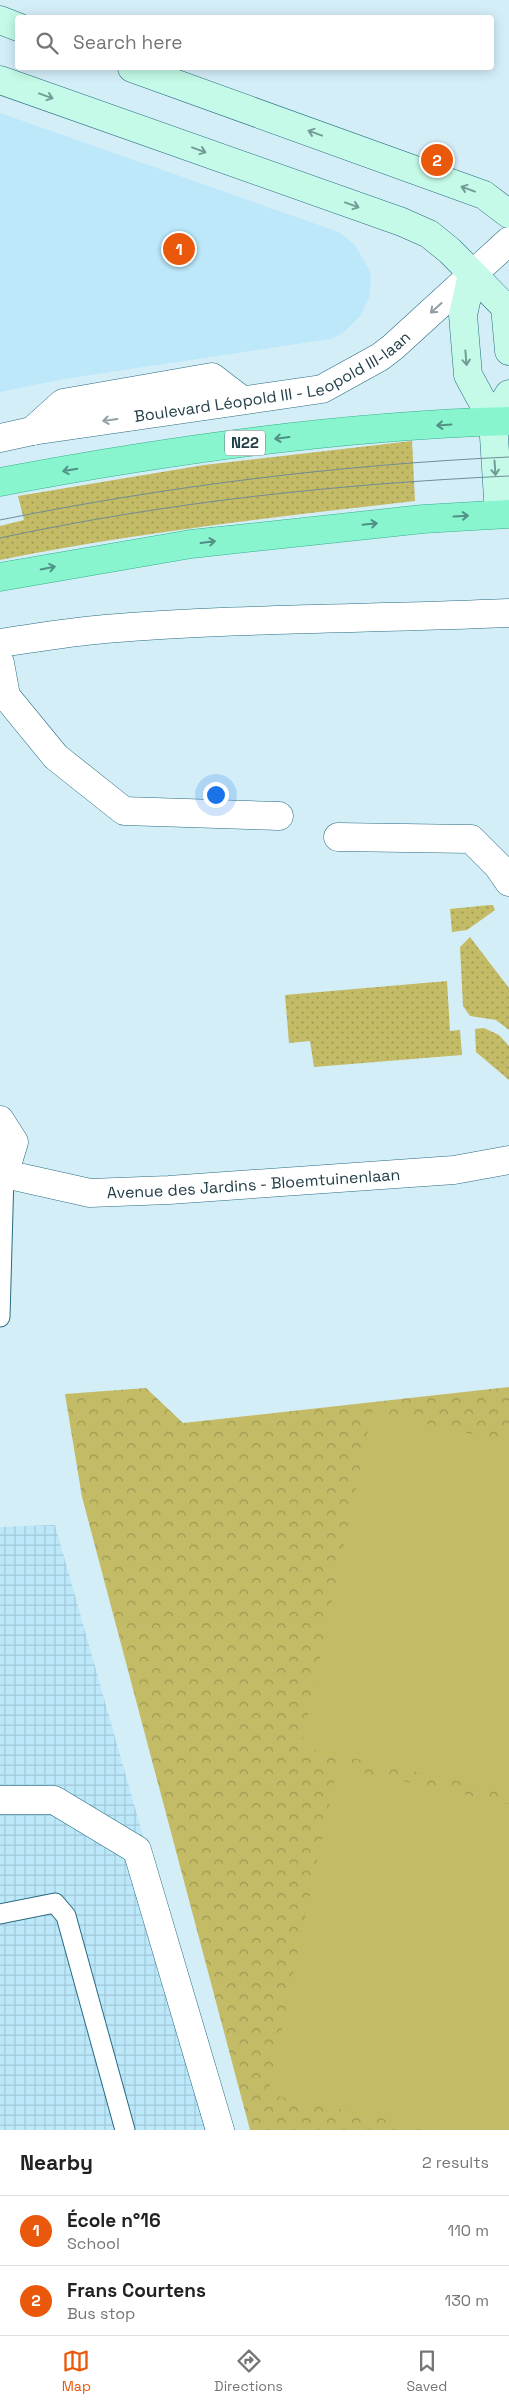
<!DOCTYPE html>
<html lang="en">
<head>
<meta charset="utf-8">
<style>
  :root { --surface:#fff; --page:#f6f6f6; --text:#222; --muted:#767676; --line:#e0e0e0; --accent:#ea580c }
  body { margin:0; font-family:"Space Grotesk",sans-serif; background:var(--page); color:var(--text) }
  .you { position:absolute; left:215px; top:794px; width:18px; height:18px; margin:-12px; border:4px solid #fff; border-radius:50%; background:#1a73e8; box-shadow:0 0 0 8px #1a73e833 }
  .badge { display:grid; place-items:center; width:32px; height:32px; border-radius:50%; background:var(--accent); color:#fff; font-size:16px; font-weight:700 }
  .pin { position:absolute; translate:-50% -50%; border:2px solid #fff; box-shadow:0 1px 5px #0006 }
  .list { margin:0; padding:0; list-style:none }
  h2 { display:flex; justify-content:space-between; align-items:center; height:65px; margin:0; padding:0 20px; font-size:21px }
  h2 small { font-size:16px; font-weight:400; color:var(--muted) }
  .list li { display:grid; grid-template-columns:32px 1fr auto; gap:15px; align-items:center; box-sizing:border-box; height:70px; padding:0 20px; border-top:1px solid var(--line) }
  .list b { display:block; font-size:19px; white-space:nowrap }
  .list p { margin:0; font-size:16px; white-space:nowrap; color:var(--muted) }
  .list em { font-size:16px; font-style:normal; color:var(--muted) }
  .icon { flex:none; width:28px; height:28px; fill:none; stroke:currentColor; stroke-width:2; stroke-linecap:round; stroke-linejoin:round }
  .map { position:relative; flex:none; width:509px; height:2130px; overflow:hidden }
  .search { position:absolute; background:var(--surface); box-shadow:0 2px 12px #0003; left:15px; right:15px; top:15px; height:55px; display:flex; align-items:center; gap:12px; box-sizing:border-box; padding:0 18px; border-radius:5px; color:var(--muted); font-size:19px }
  .sheet { height:205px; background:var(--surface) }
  nav { display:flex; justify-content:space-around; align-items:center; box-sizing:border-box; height:70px; border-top:1px solid var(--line); background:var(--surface); font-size:14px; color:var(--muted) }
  nav a { display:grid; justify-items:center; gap:2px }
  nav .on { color:var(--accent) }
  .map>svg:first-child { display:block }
  .built { fill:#bce8fa }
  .industrial { fill:url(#industrial-grid) }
  .grass { fill:url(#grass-dots) }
  .park { fill:url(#park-crowns) }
  .garden { fill:#c3bb65 }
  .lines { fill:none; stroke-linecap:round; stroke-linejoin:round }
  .lane-casing { stroke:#266b82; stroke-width:21 }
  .street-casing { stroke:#266b82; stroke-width:29 }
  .secondary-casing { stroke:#266b82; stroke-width:29 }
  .primary-casing { stroke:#32b08b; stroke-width:29 }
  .lane { stroke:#fff; stroke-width:19 }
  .street { stroke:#fff; stroke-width:28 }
  .secondary { stroke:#c4fae7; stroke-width:28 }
  .primary { stroke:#89f5cf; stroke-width:28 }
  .tram { stroke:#718c96; stroke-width:1 }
  .oneway { stroke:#739c98 }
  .oneway2 { stroke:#909ea4 }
  .oneway3 { stroke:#509085 }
  .labels { text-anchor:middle; stroke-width:4; stroke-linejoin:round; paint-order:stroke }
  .shield { fill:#fff; stroke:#64787f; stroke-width:1 }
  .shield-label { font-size:15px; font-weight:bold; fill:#223e48 }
  .street-label { font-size:16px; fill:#223e48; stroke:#fff }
</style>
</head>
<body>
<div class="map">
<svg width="509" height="2130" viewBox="0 0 509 2130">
  <defs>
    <pattern id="industrial-grid" width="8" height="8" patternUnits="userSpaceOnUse" patternTransform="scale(1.25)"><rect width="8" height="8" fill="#bce8fa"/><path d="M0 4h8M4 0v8" fill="none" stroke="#a1c8d8"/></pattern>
    <pattern id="grass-dots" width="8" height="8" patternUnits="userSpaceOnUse" patternTransform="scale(1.25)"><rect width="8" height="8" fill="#c3bb65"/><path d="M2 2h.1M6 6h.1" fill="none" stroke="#9e9955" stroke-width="1.8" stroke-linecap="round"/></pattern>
    <pattern id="park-crowns" width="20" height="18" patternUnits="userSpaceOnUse" patternTransform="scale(1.25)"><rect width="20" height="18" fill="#c3bb65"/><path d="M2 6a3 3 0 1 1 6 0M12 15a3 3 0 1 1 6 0" fill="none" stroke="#9e9955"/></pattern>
  </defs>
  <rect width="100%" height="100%" fill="#d4eef8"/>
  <path class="built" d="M0,113L339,232L355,245L370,271L371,280L369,298L361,315L343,333L330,339L64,379L0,392Z"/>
  <path class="industrial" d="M55,1525L226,2130H0V1527Z"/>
  <path class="grass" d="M412,441L415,501C276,517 137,532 0,560V526L24,520L18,496L204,465Z
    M490,905H493L495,910L467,930L452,932L450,909Z
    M470,937L509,988V1030L496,1020L470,1016L463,1006L460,947Z
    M447,981L450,1031L460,1030L462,1055L314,1067L310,1041L289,1043L285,995Z
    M484,1028L499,1035L509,1046V1080L476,1052L475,1029Z"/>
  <path class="park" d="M509,1387V2130H250L82,1497L65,1394L146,1388L183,1423Z"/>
  <path class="garden" d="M372,1412L509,1442V1792L301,1747Z
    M337,1767L509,1804V2130H436L268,2094Z"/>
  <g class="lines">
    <defs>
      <path id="lane" d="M0,1317L4,1175
        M0,1914L55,1903L66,1916L125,2130"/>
      <g id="street">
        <path d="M32,431L63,403L212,377L242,400"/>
        <path id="s1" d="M0,438L32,431L322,389L380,357L393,347L509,241"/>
        <path d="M0,643C35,638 70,632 105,629C239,618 374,619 509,613"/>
        <path d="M0,663L6,696L56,757L124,811L279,816"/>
        <path d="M338,837L471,839L498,866L509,882"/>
        <path d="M0,1120L14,1142L4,1175"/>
        <path id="s2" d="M0,1173L90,1193L169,1190L454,1170L509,1160"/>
        <path d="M0,1800H54L137,1850L220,2130"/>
      </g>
      <path id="secondary" d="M0,20L18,27
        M132,68L484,195L509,214
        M0,80L402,222L429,234L450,251L505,307L509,351
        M472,275L463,315L468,375L493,421L499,514
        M493,421L509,394"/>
      <path id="primary" d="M0,482C168,450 338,426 509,421
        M0,577L191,544L423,519L509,514"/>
    </defs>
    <use href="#lane" class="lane-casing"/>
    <use href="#street" class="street-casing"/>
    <use href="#secondary" class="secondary-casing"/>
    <use href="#primary" class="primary-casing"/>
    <use href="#lane" class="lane"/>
    <use href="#street" class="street"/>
    <use href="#secondary" class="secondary"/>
    <use href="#primary" class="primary"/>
    <path class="tram" d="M0,520C168,486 338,465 509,457
      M0,538C167,502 338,484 509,476"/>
  </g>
  <defs><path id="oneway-shaft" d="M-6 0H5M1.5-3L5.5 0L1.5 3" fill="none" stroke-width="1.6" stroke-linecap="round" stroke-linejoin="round" transform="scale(1.25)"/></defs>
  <g class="oneway">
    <use href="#oneway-shaft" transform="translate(46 96) rotate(20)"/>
    <use href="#oneway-shaft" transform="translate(315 133) rotate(-160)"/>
    <use href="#oneway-shaft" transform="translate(199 150) rotate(20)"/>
    <use href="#oneway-shaft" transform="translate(468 189) rotate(-160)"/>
    <use href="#oneway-shaft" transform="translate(352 205) rotate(20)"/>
    <use href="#oneway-shaft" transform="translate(466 358) rotate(85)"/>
    <use href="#oneway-shaft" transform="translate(495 468) rotate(86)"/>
  </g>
  <g class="oneway2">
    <use href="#oneway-shaft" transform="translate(436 308) rotate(138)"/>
    <use href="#oneway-shaft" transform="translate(110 420) rotate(172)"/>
  </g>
  <g class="oneway3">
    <use href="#oneway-shaft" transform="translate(444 425) rotate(176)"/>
    <use href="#oneway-shaft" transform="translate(282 438) rotate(173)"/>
    <use href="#oneway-shaft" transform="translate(70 470) rotate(170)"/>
    <use href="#oneway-shaft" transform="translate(461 516) rotate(-3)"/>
    <use href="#oneway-shaft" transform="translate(370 524) rotate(-6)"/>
    <use href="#oneway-shaft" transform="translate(208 542) rotate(-7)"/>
    <use href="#oneway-shaft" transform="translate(48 568) rotate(-11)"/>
  </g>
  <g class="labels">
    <rect class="shield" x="225" y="430.5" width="40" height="25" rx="4"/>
    <g class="shield-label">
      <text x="245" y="448">N22</text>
    </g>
    <g class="street-label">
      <text dy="6" stroke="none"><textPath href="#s1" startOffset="282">Boulevard Léopold III - Leopold III-laan</textPath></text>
      <text dy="6" stroke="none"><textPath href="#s2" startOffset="256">Avenue des Jardins - Bloemtuinenlaan</textPath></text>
    </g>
  </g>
</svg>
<div class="you"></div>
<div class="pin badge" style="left:179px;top:249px">1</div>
<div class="pin badge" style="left:437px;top:160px">2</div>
<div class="search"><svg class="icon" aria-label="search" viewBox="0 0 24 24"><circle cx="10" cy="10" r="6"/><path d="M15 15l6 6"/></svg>Search here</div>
</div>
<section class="sheet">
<h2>Nearby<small>2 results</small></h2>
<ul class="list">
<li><span class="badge">1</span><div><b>École n°16</b><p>School</p></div><em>110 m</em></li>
<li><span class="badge">2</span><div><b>Frans Courtens</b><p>Bus stop</p></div><em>130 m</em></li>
</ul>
</section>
<nav>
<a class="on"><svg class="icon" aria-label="map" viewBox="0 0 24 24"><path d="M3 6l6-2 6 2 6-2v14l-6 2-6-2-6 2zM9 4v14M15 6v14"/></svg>Map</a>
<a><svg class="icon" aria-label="directions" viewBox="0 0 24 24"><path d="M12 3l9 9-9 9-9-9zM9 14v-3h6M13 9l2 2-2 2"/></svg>Directions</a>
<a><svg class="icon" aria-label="saved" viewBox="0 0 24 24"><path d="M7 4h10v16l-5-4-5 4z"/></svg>Saved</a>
</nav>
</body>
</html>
